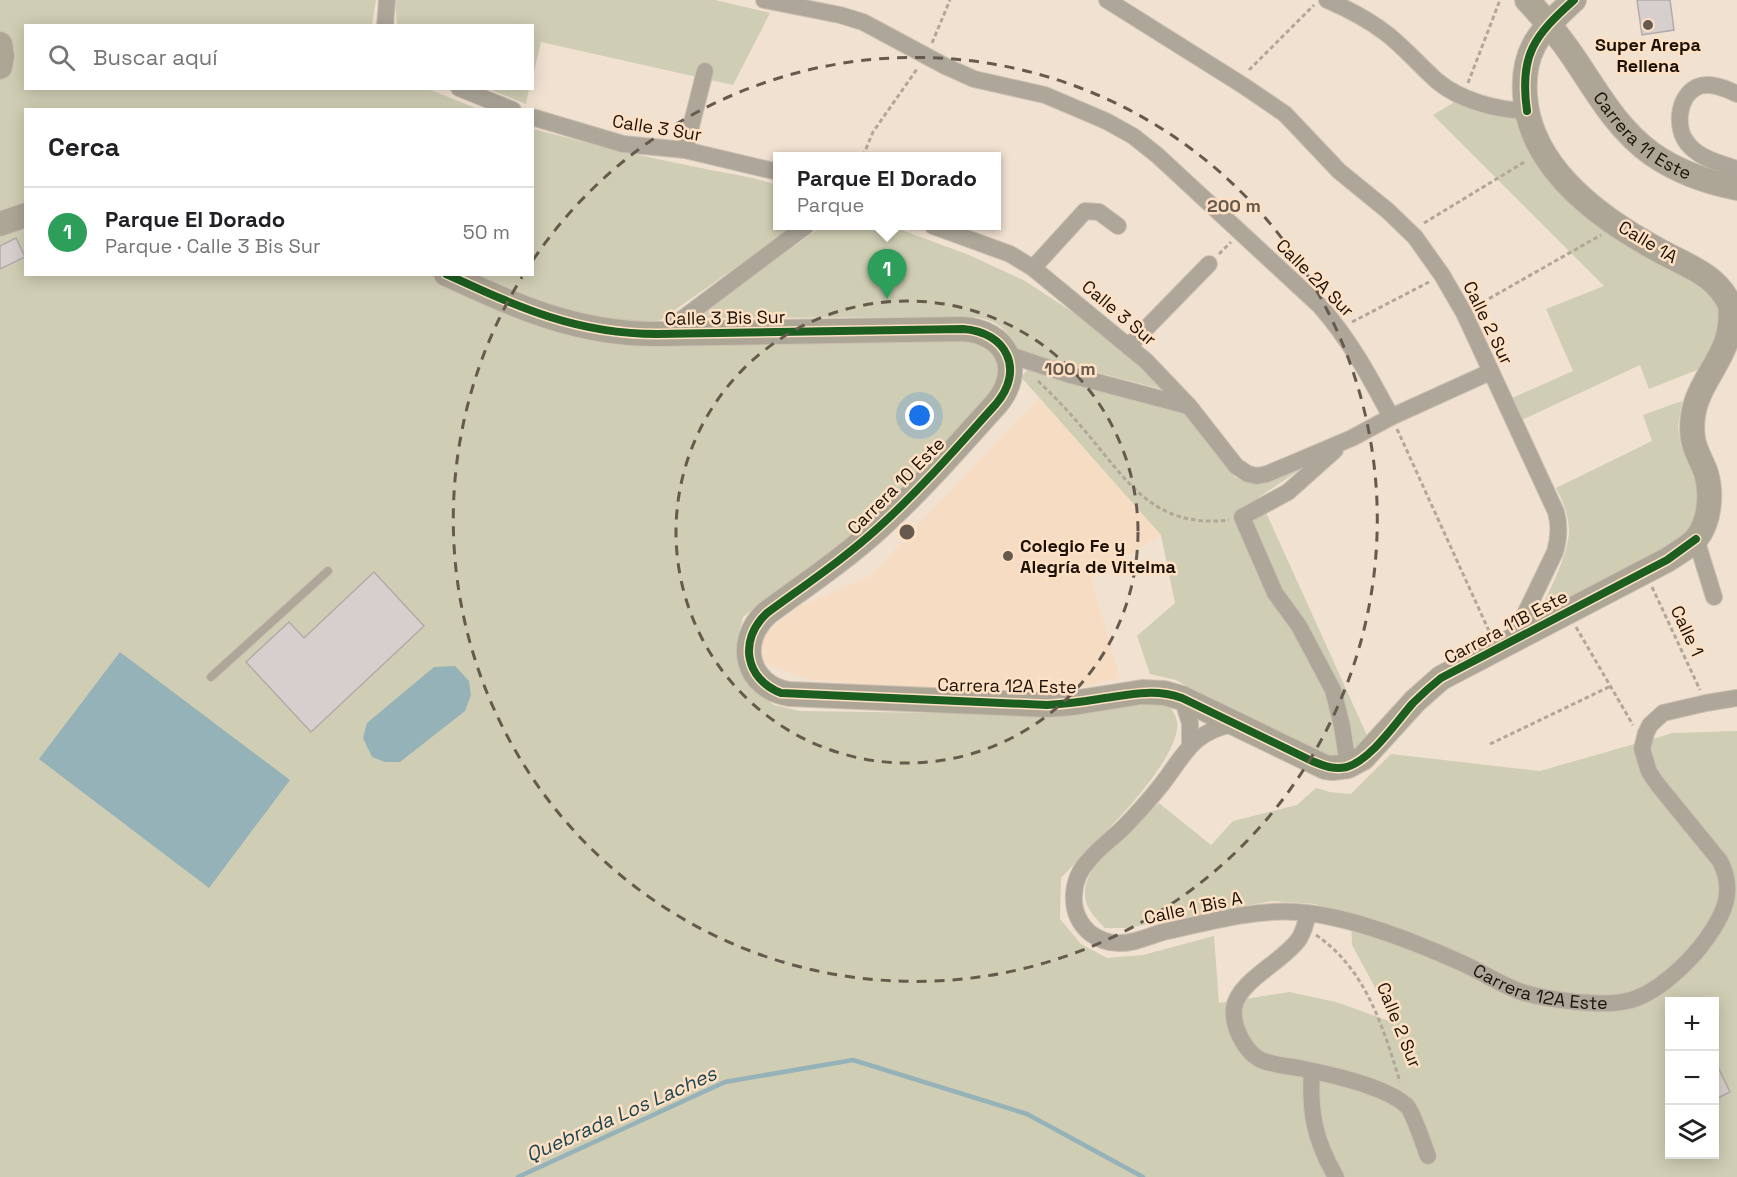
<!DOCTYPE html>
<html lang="es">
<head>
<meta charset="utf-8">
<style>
  :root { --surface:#fff; --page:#f2f2f2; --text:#202124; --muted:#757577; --line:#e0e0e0; --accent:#665a4e }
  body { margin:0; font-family:"Space Grotesk",sans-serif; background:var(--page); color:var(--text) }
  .controls { position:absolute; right:18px; bottom:18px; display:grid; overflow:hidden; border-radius:0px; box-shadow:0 3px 15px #0003 }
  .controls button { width:54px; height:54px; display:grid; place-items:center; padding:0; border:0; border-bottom:2px solid var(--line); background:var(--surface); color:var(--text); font:30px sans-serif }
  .you { position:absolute; left:920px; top:416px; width:21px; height:21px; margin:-15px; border:4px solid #fff; border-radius:50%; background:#1a73e8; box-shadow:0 0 0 9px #1a73e833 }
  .badge { display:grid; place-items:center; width:39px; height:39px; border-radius:50%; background:var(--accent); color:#fff; font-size:20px; font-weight:700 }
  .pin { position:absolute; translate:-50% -50px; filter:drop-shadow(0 2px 3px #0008) }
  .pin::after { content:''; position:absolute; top:32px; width:21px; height:18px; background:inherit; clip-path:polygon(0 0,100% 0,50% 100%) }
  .popup { position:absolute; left:773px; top:152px; width:228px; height:78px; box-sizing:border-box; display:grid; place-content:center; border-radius:0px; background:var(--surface); filter:drop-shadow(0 2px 4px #0005); font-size:20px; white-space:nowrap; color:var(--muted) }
  .popup b { font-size:22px; color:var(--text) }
  .popup::after { content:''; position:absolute; left:50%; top:100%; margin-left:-12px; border:12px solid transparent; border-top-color:var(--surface) }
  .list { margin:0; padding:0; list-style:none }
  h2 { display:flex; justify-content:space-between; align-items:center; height:78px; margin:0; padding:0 24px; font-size:26px }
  h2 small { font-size:20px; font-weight:400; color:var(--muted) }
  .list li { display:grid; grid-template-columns:39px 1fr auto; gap:18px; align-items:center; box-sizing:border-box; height:90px; padding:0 24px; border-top:2px solid var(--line) }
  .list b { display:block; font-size:22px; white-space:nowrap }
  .list p { margin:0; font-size:20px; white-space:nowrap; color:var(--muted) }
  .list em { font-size:20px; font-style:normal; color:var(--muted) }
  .icon { flex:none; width:33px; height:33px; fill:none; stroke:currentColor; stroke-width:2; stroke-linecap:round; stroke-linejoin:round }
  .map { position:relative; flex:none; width:1737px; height:1177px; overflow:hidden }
  .search { position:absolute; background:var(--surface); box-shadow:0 3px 15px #0003; left:24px; top:24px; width:510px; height:66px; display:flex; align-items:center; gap:15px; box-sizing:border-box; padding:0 21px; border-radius:0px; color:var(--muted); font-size:22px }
  .panel { position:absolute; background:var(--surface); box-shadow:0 3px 15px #0003; left:24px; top:108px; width:510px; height:168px; border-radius:0px }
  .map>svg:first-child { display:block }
  .built { fill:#f6dcc2 }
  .green { fill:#cfcdb3; fill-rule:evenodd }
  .water { fill:#95b2b9 }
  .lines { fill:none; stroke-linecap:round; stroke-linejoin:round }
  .stream { stroke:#95b2b9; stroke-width:4.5 }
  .building { fill:#d7cfce; stroke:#b2aaa9; stroke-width:1.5 }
  .lane-casing { stroke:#ccc0b3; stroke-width:10 }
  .street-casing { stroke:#ccc0b3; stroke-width:18 }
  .secondary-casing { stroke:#ccc0b3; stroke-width:26 }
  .path { stroke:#b0a79b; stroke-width:3; stroke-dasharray:4.5 3; stroke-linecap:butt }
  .lane { stroke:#ada699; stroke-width:8 }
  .street { stroke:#ada699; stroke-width:16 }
  .secondary { stroke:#ada595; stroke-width:24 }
  .cycleway-casing { stroke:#fee1c4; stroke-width:11 }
  .cycleway { stroke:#1b5e20; stroke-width:8 }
  .ring { fill:none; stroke:#665a4e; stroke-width:3; stroke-dasharray:10 8 }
  .poi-dot { fill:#665a4e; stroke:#fee1c4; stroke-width:2 }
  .labels { text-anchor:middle; stroke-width:5; stroke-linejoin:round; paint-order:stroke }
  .poi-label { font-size:18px; font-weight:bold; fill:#1b1107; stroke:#fee1c4 }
  .street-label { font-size:18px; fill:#1b1107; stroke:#fee1c4 }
  .water-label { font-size:20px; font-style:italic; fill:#194452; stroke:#fee1c4 }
  .centre { fill:#665a4e; stroke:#fee1c4; stroke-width:3 }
  .ring-label { font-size:18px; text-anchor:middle; font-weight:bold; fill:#665a4e; stroke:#fee1c4; stroke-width:5; stroke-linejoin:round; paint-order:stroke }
</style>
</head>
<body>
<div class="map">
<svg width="1737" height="1177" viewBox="0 0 1737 1177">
  <rect width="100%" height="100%" fill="#f1e1d1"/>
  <path class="built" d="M1039,398L1161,535L1091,578L1120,678L1070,690H926L808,679L763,662L758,639L800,606L870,576Z"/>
  <path class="green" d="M0,0H376L372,25L26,26V88H426L478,109L26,110V274H532L533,129C587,143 641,156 696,167C723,173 751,176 777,185L778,226H795L632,340H978L997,351L999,382L985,401L875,518L743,617L737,640L738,662L754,688L774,705L800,711L938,713L1070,712L1143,698L1168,704C1173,711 1179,720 1177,729C1171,772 1092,845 1061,878L1060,919L1081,944L1107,958L1143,955L1214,936L1219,1003L1289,992L1336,1002L1389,1021L1396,1026L1352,945L1351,918L1315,904L1272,901L1127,928H1105C1096,919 1086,909 1085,896C1083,861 1135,825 1159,803L1211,845L1233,821L1297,805L1316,788L1330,792L1351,794L1391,754L1540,771L1673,733L1737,731V1177H0ZM1670,1002H1714V1154H1670Z
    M395,0H715L770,13L733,85L541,42L533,76L532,26L397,25Z
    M489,89H529L526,104Z
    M1456,101L1521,117L1651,258L1696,285L1709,295L1722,314L1712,364L1649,389L1640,365L1522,420L1512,398L1573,371L1546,309L1604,286L1433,115Z
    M822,226H891L969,255L1025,281L1083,319L1118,347L1165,390L1019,352C1007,330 1000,321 975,317L696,318Z
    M1029,368L1183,412L1235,477C1256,488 1277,477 1298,471L1259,497L1370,742L1357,751L1338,756L1314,751L1206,697L1176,680L1150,674L1137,636L1175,603L1161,535L1021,377Z
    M1682,401L1678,426L1681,446L1691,467L1698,494L1697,516L1688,535L1662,551L1539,614C1549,590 1569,555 1569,529C1568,514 1563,501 1556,488L1652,441L1643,415Z"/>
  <path class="water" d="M120,652L290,780L209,888L39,759Z
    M455,666L469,681L471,695L465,711L400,762H385L372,757L363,738L367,723L434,667Z"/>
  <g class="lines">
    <path class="stream" d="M518,1177L725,1082L853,1060L1027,1114L1143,1177"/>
  </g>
  <path class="building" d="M1637,0H1670L1674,30L1642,35Z
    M16,238L25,257L0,269V246Z
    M374,572L424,626L311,732L246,662L289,622L304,638Z
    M1714,1059L1730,1092L1714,1100Z"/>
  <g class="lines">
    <defs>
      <path id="lane" d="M211,677L328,571"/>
      <g id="street">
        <path d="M764,0L840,15L863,22L945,66L974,79L1045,95L1106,121L1133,136L1157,155L1320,306C1350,340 1370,377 1391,417"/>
        <path d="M1107,0L1244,86L1285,114L1339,171L1388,211L1415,237L1442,275L1464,313L1556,512C1560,526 1559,538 1555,552L1512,641"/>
        <path d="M1327,0C1348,9 1369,20 1387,34C1405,48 1420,66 1437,81C1461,101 1497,110 1527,111"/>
        <path d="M385,26L387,0"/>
        <path d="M459,88L513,110"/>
        <path d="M1737,94C1726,88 1709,82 1697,87C1677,97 1675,129 1688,144C1700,159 1720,163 1737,169"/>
        <path d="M532,117L623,144L685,150L778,172"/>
        <path d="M685,150L705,71"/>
        <path d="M933,226L1010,254L1033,268L1146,361L1189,406L1236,466L1248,474L1257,476L1267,474L1305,458L1352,438L1391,417L1490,372"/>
        <path d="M1033,268L1085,211L1099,212L1118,226"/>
        <path d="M662,334L806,226"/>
        <path d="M1129,346L1209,264"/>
        <path d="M1007,354L1067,374L1188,406"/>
        <path d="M1335,450L1288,492L1242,517L1275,593L1299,626L1333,690L1342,726L1348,766"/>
        <path d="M1696,539L1714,597"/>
        <path d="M1182,698L1190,723V746"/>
        <path id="s1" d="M1234,724C1193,731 1185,754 1162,784C1150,799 1137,814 1124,827C1113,838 1100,847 1090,859C1070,879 1067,913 1090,933C1098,939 1108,943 1118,943C1133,944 1149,936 1163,932C1205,923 1254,909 1296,912C1349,915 1415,942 1464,964C1484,973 1504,987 1525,993C1550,1000 1602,1007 1627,1001C1656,995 1691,961 1707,938C1725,913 1735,890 1720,861L1658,785L1649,772L1642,749L1646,733L1650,725L1663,713L1706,703L1737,698"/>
        <path d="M1308,913C1306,923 1304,931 1299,939C1283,962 1238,981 1234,1008C1232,1026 1244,1050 1259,1059C1271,1065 1287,1066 1299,1068C1329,1074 1385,1086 1407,1106C1413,1112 1424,1146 1428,1156"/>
        <path d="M1312,1071C1309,1112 1315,1141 1336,1177"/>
      </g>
      <g id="secondary">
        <path id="s2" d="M1527,0C1544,18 1560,37 1574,58C1597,92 1617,129 1652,154C1678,172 1706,182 1737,188"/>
        <path d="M0,44L2,56L0,67"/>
        <path d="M0,224L26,215"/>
        <path d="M446,274C518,307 576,334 657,334L963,329C1007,332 1025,370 996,404C958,446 921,489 879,527C844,559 805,585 767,613C735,642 747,687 789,694L1047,705L1073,703L1142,692L1164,693L1182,698L1325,767L1333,768L1348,766L1363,758L1415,701L1441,678L1667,560C1676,554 1689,547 1696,539C1710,522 1712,493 1706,473C1702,461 1695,451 1693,439C1685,381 1737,363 1730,305C1717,275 1687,266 1660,251C1604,221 1536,173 1526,105C1519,53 1538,33 1574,0"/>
      </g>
    </defs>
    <use href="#lane" class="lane-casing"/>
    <use href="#street" class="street-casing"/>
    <use href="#secondary" class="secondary-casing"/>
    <path class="path" d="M932,43L950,0
      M1249,70L1314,5
      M1468,83L1500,0
      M863,156L873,132L917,69
      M1424,223L1526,161
      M1219,254L1231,242
      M1476,306L1601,235
      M1352,322L1429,282
      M1038,381C1055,397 1070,413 1085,431C1127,480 1153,529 1229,520
      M1397,429L1489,631
      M1652,587L1700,690
      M1576,627L1633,725
      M1490,744L1611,686
      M1316,935C1366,969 1383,1027 1400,1082"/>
    <use href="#lane" class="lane"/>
    <use href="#street" class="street"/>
    <use href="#secondary" class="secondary"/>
    <defs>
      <path id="cycleway" d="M1527,111C1519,55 1534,36 1574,0
        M446,274C518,307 576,334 657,334L963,329C1007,332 1025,370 996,404C958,446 921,489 879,527C844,559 805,585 767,613C738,640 745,679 781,693L1047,705C1064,704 1081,702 1099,699C1128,695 1153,688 1182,698L1312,761C1324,766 1334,770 1347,767C1372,759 1396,722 1413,703C1422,694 1431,686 1441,678L1667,560L1696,539"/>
    </defs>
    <use href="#cycleway" class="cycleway-casing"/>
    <use href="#cycleway" class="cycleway"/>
  </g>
  <g class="ring">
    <circle cx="907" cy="532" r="231"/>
    <path d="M533 260A462 462 0 1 1 522 277"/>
  </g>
  <g class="poi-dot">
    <circle cx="1648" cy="25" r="6"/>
    <circle cx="1008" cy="556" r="6"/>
  </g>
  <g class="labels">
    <g class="poi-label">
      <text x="1648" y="51">Super Arepa<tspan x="1648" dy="21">Rellena</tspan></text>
      <text x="1020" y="552" text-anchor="start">Colegio Fe y<tspan x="1020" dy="21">Alegría de Vitelma</tspan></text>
    </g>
    <g class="street-label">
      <text transform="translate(657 128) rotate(9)" y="6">Calle 3 Sur</text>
      <text dy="6" stroke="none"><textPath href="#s2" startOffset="180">Carrera 11 Este</textPath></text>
      <text transform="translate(1648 242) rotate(31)" y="6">Calle 1A</text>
      <text transform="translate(1315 278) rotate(45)" y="6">Calle 2A Sur</text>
      <text transform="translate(1119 313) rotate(40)" y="6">Calle 3 Sur</text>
      <text transform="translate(725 318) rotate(-1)" y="6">Calle 3 Bis Sur</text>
      <text transform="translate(1488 323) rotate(64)" y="6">Calle 2 Sur</text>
      <text transform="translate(896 486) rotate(-45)" y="6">Carrera 10 Este</text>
      <text transform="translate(1506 627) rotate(-28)" y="6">Carrera 11B Este</text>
      <text transform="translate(1687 631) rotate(65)" y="6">Calle 1</text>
      <text transform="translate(1007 686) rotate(1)" y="6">Carrera 12A Este</text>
      <text transform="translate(1193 908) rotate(-12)" y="6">Calle 1 Bis A</text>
      <text dy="6" stroke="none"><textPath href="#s1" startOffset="754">Carrera 12A Este</textPath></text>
      <text transform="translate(1399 1025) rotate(68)" y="6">Calle 2 Sur</text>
    </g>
    <g class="water-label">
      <text transform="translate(621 1114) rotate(-24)" y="7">Quebrada Los Laches</text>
    </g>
  </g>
  <circle cx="907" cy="532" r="9" class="centre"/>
  <g class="ring-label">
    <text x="1234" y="212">200 m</text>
    <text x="1070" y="375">100 m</text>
  </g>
</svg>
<div class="controls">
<button>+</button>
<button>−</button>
<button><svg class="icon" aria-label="layers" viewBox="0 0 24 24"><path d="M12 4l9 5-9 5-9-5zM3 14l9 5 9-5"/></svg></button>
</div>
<div class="you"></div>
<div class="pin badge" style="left:887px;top:299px;background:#2e9e5b">1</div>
<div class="popup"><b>Parque El Dorado</b>Parque</div>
<div class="search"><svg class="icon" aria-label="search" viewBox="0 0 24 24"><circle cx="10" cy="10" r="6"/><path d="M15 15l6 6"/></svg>Buscar aquí</div>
<section class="panel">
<h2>Cerca<small></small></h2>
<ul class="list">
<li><span class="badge" style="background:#2e9e5b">1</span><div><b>Parque El Dorado</b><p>Parque · Calle 3 Bis Sur</p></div><em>50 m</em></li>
</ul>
</section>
</div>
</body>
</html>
